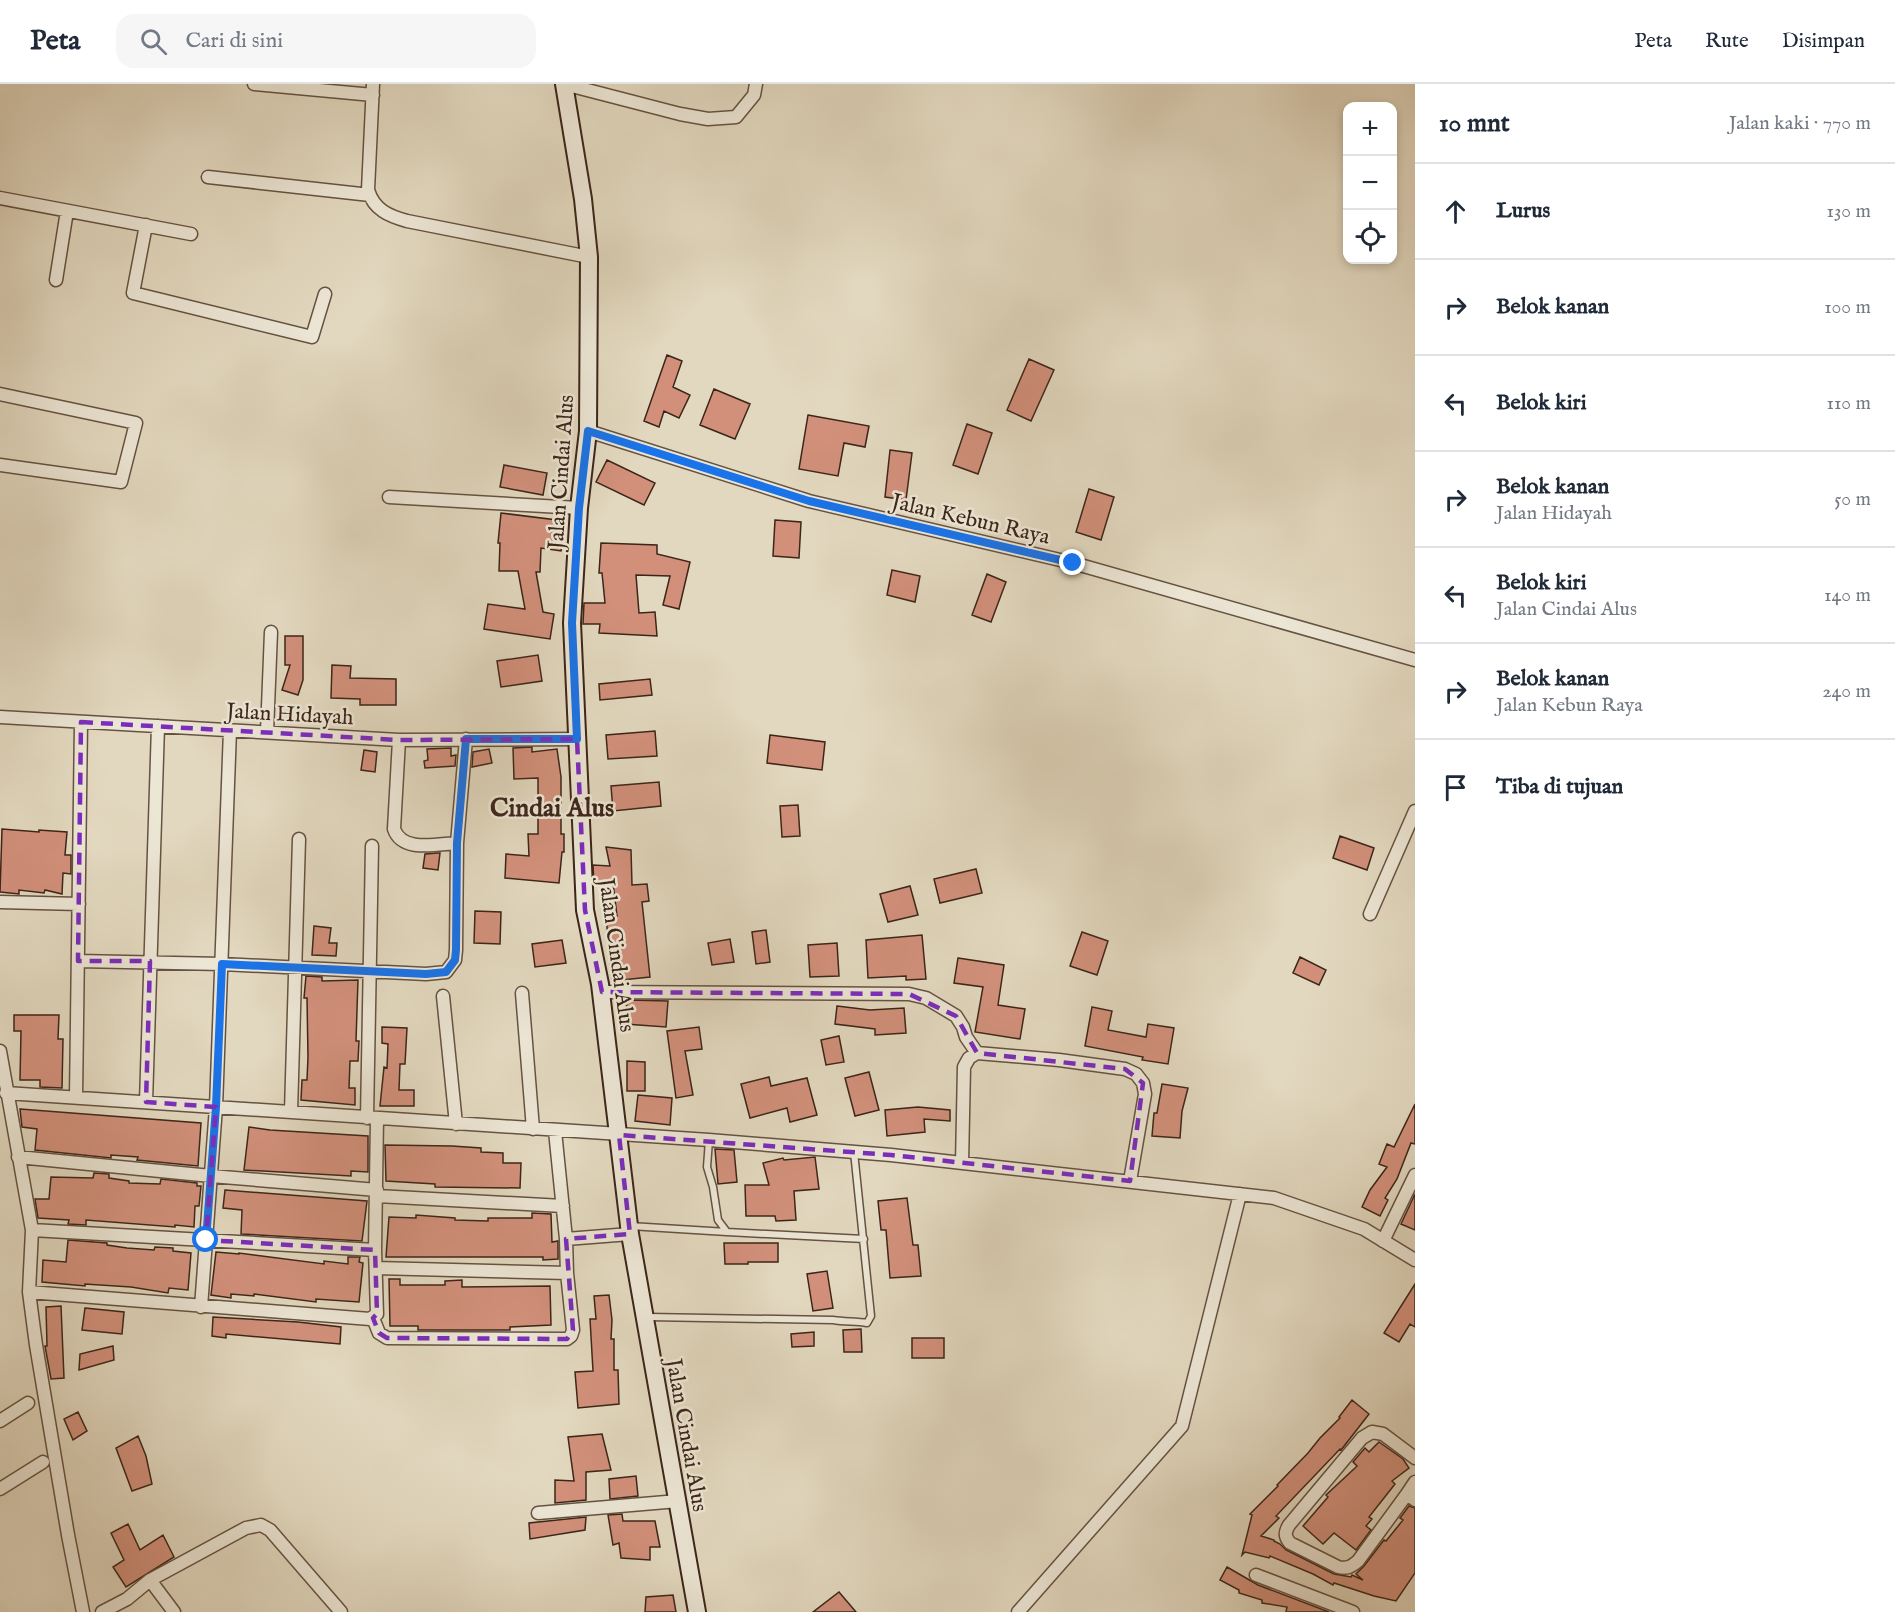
<!DOCTYPE html>
<html lang="id">
<head>
<meta charset="utf-8">
<style>
  :root { --surface:#fff; --page:#f6f6f7; --text:#1f2937; --muted:#747a83; --line:#e0e1e3 }
  body { margin:0; font-family:"IM FELL English",serif; background:var(--page); color:var(--text) }
  .controls { position:absolute; right:18px; top:18px; display:grid; overflow:hidden; border-radius:12px; box-shadow:0 3px 9px #0003 }
  .controls button { width:54px; height:54px; display:grid; place-items:center; padding:0; border:0; border-bottom:2px solid var(--line); background:var(--surface); color:var(--text); font:30px sans-serif }
  .stop { position:absolute; width:18px; height:18px; margin:-14px; border:4px solid #1a73e8; border-radius:50%; background:#fff }
  .stop.end { background:#1a73e8; border-color:#fff; box-shadow:0 2px 6px #0008 }
  .list { margin:0; padding:0; list-style:none }
  h2 { display:flex; justify-content:space-between; align-items:center; height:78px; margin:0; padding:0 24px; font-size:26px }
  h2 small { font-size:20px; font-weight:400; color:var(--muted) }
  .list li { display:grid; grid-template-columns:39px 1fr auto; gap:18px; align-items:center; box-sizing:border-box; height:96px; padding:0 24px; border-top:2px solid var(--line) }
  .list b { display:block; font-size:22px; white-space:nowrap }
  .list p { margin:0; font-size:20px; white-space:nowrap; color:var(--muted) }
  .list em { font-size:20px; font-style:normal; color:var(--muted) }
  .icon { flex:none; width:33px; height:33px; fill:none; stroke:currentColor; stroke-width:2; stroke-linecap:round; stroke-linejoin:round }
  .map { position:relative; flex:none; width:1415px; height:1528px; overflow:hidden }
  header { display:flex; align-items:center; gap:36px; box-sizing:border-box; height:84px; padding:0 30px; background:var(--surface); border-bottom:2px solid var(--line) }
  header strong { font-size:28px }
  nav { display:flex; gap:33px; margin-inline-start:auto; font-size:21px }
  .search { width:420px; height:54px; background:var(--page); display:flex; align-items:center; gap:15px; box-sizing:border-box; padding:0 21px; border-radius:18px; color:var(--muted); font-size:22px }
  main { display:flex }
  aside { flex:1; background:var(--surface) }
  .map>svg:first-child { display:block }
  .building { fill:#d2907b; stroke:#3c2519; stroke-width:1.5 }
  .lines { fill:none; stroke-linecap:round; stroke-linejoin:round }
  .lane-casing { stroke:#665242; stroke-width:9 }
  .street-casing { stroke:#665242; stroke-width:15 }
  .secondary-casing { stroke:#3c2519; stroke-width:20 }
  .lane { stroke:#ece6d5; stroke-width:6 }
  .street { stroke:#ece6d5; stroke-width:12 }
  .secondary { stroke:#ece6d5; stroke-width:16 }
  .route { stroke:#1a73e8; stroke-width:8 }
  .marked { fill:none; stroke:#7b2cbf; stroke-width:4.5; stroke-dasharray:12 8; stroke-linejoin:round }
  .labels { text-anchor:middle; stroke-width:5; stroke-linejoin:round; paint-order:stroke }
  .street-label { font-size:22px; fill:#3c2519; stroke:#ece6d5 }
  .quarter-label { font-size:26px; font-weight:bold; fill:#3c2519; stroke:#ece6d5 }
</style>
</head>
<body>
<header>
<strong>Peta</strong>
<div class="search"><svg class="icon" aria-label="search" viewBox="0 0 24 24"><circle cx="10" cy="10" r="6"/><path d="M15 15l6 6"/></svg>Cari di sini</div>
<nav><a>Peta</a><a>Rute</a><a>Disimpan</a></nav>
</header>
<main>
<div class="map">
<svg width="1415" height="1528" viewBox="0 0 1415 1528">
  <rect width="100%" height="100%" fill="#e2d8bf"/>
  <filter id="stains"><feTurbulence type="fractalNoise" baseFrequency=".00333" numOctaves="4"/><feColorMatrix values="0 0 0 0 .2 0 0 0 0 .09 0 0 0 0 .02 0 0 0 .5 -.17"/></filter>
  <radialGradient id="worn" r=".72"><stop offset=".6" stop-color="#630" stop-opacity="0"/><stop offset="1" stop-color="#630" stop-opacity=".3"/></radialGradient>
  <path class="building" d="M667,271L682,277L673,303L690,311L679,334L664,327L659,343L644,337Z
    M1029,275L1054,286L1031,337L1007,326Z
    M714,305L750,320L735,355L700,341Z
    M808,331L869,342L865,363L844,359L838,392L799,385Z
    M967,340L992,349L978,390L953,381Z
    M890,366L912,369L906,416L885,413Z
    M607,376L655,399L644,421L596,398Z
    M504,381L547,389L543,411L500,403Z
    M1089,405L1114,413L1101,456L1076,448Z
    M501,429L565,437L561,467L541,464L540,488H536L543,528L554,530L550,555L484,545L488,520L525,525L518,487H499L500,459H498Z
    M775,436L801,438L799,474L773,472Z
    M601,459L657,461V470L690,478L679,525L663,521L670,492L636,491L639,529L655,528L657,552L599,549L600,540H583L584,519H605L602,489H599Z
    M892,486L920,492L915,518L887,511Z
    M987,490L1006,498L991,538L972,531Z
    M285,552H303V596L298,611L282,606L290,581H285Z
    M538,571L542,597L501,603L497,577Z
    M332,581L351,582L350,594L396,595V621H360V615L331,614Z
    M650,595L652,611L600,616L599,600Z
    M655,647L657,672L608,675L606,651Z
    M770,651L825,658L822,686L767,679Z
    M532,663V668L557,665L561,693V750H564V768H562L559,799L505,794L506,770L529,772L528,750H538V694L514,695L513,664Z
    M451,664V672L456,671L455,682L425,684L424,677L428,676L427,665Z
    M489,665L492,679L472,683L473,668Z
    M364,666L377,668L375,688L361,686Z
    M659,698L661,722L613,727L611,702Z
    M798,721L800,752L782,753L780,722Z
    M2,745L39,748V746L67,748L65,771H71V790L63,789L62,810L45,806L44,809L19,806V810L0,808Z
    M1340,752L1374,764L1367,786L1333,774Z
    M606,763L631,766L632,801L647,800L649,817L642,818L650,893L612,897L606,832H617L613,799L594,801L593,781L610,782Z
    M438,769H440L438,786L423,784L425,770Z
    M976,785L982,809L940,819L934,795Z
    M910,802L918,831L888,838L880,810Z
    M475,827L501,828L500,860L474,859Z
    M314,842L331,844L329,859H337L336,872L312,871Z
    M766,846L770,878L756,880L752,848Z
    M1082,848L1108,857L1097,891L1070,882Z
    M922,851L926,895L906,896V892L868,894L866,856Z
    M730,855L734,878L712,881L708,859Z
    M562,856L566,879L535,883L532,860Z
    M837,859L839,892L810,893L808,861Z
    M1300,873L1326,886L1319,901L1293,889Z
    M958,874L1004,881L998,921L1025,925L1020,955L975,948L983,903L954,899Z
    M306,892L322,893V897L358,896L356,957H359L358,977H350L349,1004H355V1021L301,1016L302,996H307L308,973L307,914H304Z
    M627,916L668,917L666,943L625,940Z
    M837,922L870,926L904,924L906,949L875,951V945L835,940Z
    M1092,923L1112,927L1108,946L1146,953L1148,940L1174,944L1168,980L1142,976L1143,973L1085,962Z
    M14,931H59L58,955H63L62,1004L40,1003V996H20L21,947H14Z
    M382,943L407,944L405,980H400L399,1006H414V1022H380L384,983L387,984L388,960L382,959Z
    M699,943L702,965L685,967L693,1011L676,1014L667,947Z
    M839,952L844,978L826,981L821,956Z
    M627,977L645,978V1007H627Z
    M869,988L879,1026L855,1032L845,994Z
    M769,993L771,1002L807,994L817,1031L790,1038L787,1024L750,1034L741,1000Z
    M1162,1000L1188,1004L1182,1027L1180,1054L1152,1052L1154,1029H1157Z
    M638,1011L672,1014L670,1041L635,1037Z
    M1415,1020V1060L1411,1059L1397,1095L1385,1114L1388,1116L1380,1132L1362,1123L1370,1106L1387,1083L1379,1080L1387,1060L1394,1063Z
    M918,1023L950,1026V1037L924,1035L925,1048L887,1052L885,1026Z
    M20,1025L201,1039L198,1082L137,1076L138,1073L111,1071V1074L35,1066L37,1045L22,1043Z
    M249,1043L270,1046L368,1052V1088L351,1087V1092L244,1086Z
    M385,1061L452,1062L481,1064V1068L503,1069V1079H521L520,1104L435,1103V1100L386,1097Z
    M715,1065L734,1066L737,1098L718,1100Z
    M815,1073L819,1105L794,1107L796,1136L776,1137L775,1132H746L745,1101H769L763,1079L783,1074L784,1076Z
    M94,1089L109,1090V1094L129,1097V1099L160,1100L161,1095L197,1099V1102H201L199,1122H195L194,1143L175,1141V1143L86,1136V1141L68,1140L69,1136L38,1134L35,1115H49L51,1093L93,1094Z
    M225,1106L367,1117L362,1157L241,1150L242,1126L223,1124Z
    M1415,1110V1146L1401,1140Z
    M907,1114L913,1161H918L921,1192L890,1194L886,1146H881L878,1117Z
    M532,1129L551,1130L552,1158L558,1157V1175L543,1176V1173H386L389,1133L416,1134V1131L455,1134V1136L488,1137V1134H532Z
    M68,1156L107,1159V1161L127,1164L154,1166L155,1163L173,1164V1167L191,1169L188,1206L169,1204L168,1209L131,1203L85,1200V1202L42,1198L43,1176L66,1178Z
    M724,1159H778V1178H748V1180H725Z
    M216,1168L239,1170V1169L324,1180V1177L348,1180V1173H360L359,1178L363,1179L359,1218L316,1215V1218L254,1210V1212L231,1210V1214L211,1211Z
    M827,1187L833,1224L813,1227L807,1190Z
    M389,1195H400V1201H445V1197L462,1196V1203L550,1202L551,1241L510,1243V1246H418V1242H390Z
    M1415,1200V1243L1410,1240L1399,1258L1384,1249Z
    M609,1211L612,1236L611,1255H614V1286H618L619,1320L578,1324L575,1288L593,1287L590,1235H596L594,1212Z
    M61,1222L64,1294L51,1295L45,1262H47L46,1223Z
    M85,1224L124,1228L122,1250L82,1246Z
    M213,1233L298,1238L341,1243L340,1260L226,1250V1254L212,1252Z
    M861,1245L862,1268H844L843,1246Z
    M814,1248V1262L792,1263L791,1250Z
    M912,1254H944V1274H912Z
    M113,1262L114,1276L79,1286L80,1270Z
    M1352,1316L1369,1330L1341,1366L1340,1365L1276,1432L1279,1434L1261,1452L1274,1456V1457L1280,1460L1286,1466L1334,1490L1351,1493L1352,1491L1363,1496L1356,1490L1364,1482L1384,1456L1386,1457L1403,1436L1400,1434L1409,1422L1415,1424V1489L1396,1517L1374,1512L1334,1499L1333,1501L1313,1490L1270,1472L1269,1474L1245,1468L1242,1471L1252,1431L1250,1430L1278,1402L1277,1401L1308,1369L1320,1354L1340,1334L1339,1333Z
    M78,1328L87,1347L73,1356L64,1335Z
    M602,1350L611,1386L586,1388V1416L555,1419V1396L574,1397L568,1353Z
    M138,1352L146,1372L152,1400L132,1407L116,1364Z
    M1379,1358L1403,1375L1409,1384L1392,1397L1395,1400L1369,1433L1372,1435L1366,1442L1371,1446L1356,1466L1334,1449L1323,1460L1303,1442L1328,1413L1326,1411L1355,1384L1357,1382L1353,1378L1365,1364L1369,1368Z
    M636,1392L638,1412L610,1415L609,1395Z
    M622,1430L623,1437H655L660,1463H650V1476L621,1474L619,1459L613,1461L608,1431Z
    M586,1433L585,1446L530,1455L529,1439Z
    M128,1440L140,1466L163,1451L174,1473L126,1503L113,1483L124,1476L111,1449Z
    M1227,1483L1258,1501L1329,1528H1286L1287,1523L1262,1519V1516L1239,1509V1506L1220,1496Z
    M839,1508L856,1528H813Z
    M673,1511L676,1528H645L646,1513Z"/>
  <g class="lines">
    <defs>
      <path id="lane" d="M709,1056L707,1083L713,1103L718,1136L727,1148L864,1155
        M630,1142L727,1148
        M648,1233L833,1236C845,1238 856,1237 867,1239L871,1232L854,1068"/>
      <path id="street" d="M254,0L373,11
        M373,0L368,106C374,126 389,132 407,137L589,173
        M564,0L680,30L708,35L736,33L754,11L756,0
        M208,93L370,111
        M0,114L191,150
        M146,141L133,209L312,253L325,210
        M56,196L67,127
        M0,310L136,339L121,398L0,381
        M588,347L809,417L1073,479L1415,576
        M389,413L579,424
        M0,633L399,656L577,655
        M267,648L271,548
        M399,656L394,745C402,769 437,760 457,759
        M0,818L79,820
        M1370,830L1415,727
        M78,877L222,880L426,890L446,888L455,876L456,866L457,759L466,655
        M601,908L909,910L926,914L956,932L963,943L966,953L977,969
        M522,909L533,1045
        M443,912L456,1040
        M0,967L32,1146L29,1208L36,1261L68,1451L83,1528
        M6,1009L709,1056L891,1071L1274,1114L1364,1145L1415,1176
        M76,1013L81,638
        M146,1018L158,642
        M291,1028L299,755
        M367,1034L372,762
        M555,1047L566,1155
        M18,1073L211,1092L377,1106
        M962,1079L964,983L969,974L977,969L1059,976L1125,985L1136,990L1143,999L1145,1010L1130,1097
        M377,1112L563,1122
        M32,1146L375,1166
        M1383,1157L1415,1091
        M376,1184L567,1189L566,1155L630,1150
        M29,1208L370,1235L377,1230L375,1166L377,1034
        M201,1223L216,1023L230,646
        M373,1234L379,1249L387,1254L567,1255L571,1252L573,1246L567,1189
        M0,1337L28,1319
        M1415,1398L1407,1410L1415,1416
        M0,1405L43,1378
        M1407,1410L1358,1477C1351,1483 1347,1485 1338,1483L1290,1459C1284,1452 1285,1448 1289,1441L1362,1354L1372,1348L1383,1350L1415,1374
        M538,1429L678,1417
        M1256,1491L1353,1528
        M150,1496L246,1444L261,1441L270,1446L341,1528
        M102,1528L127,1515L150,1496L174,1528
        M1018,1528L1182,1342L1240,1110"/>
      <path id="secondary" d="M564,0L583,115L589,173L588,347L579,424L572,539L585,826L600,900L630,1150L697,1528"/>
    </defs>
    <use href="#lane" class="lane-casing"/>
    <use href="#street" class="street-casing"/>
    <use href="#secondary" class="secondary-casing"/>
    <use href="#lane" class="lane"/>
    <use href="#street" class="street"/>
    <use href="#secondary" class="secondary"/>
  </g>
  <g class="lines">
    <path class="route" d="M206,1156L216,1023L222,880L426,890L446,888L455,876L456,866L457,759L466,655H577L572,539L579,424L588,347L809,417L1073,479"/>
  </g>
  <path class="marked" d="M81,638L399,656L577,655L585,826L602,908L909,910L956,932L977,969L1125,985L1143,999L1130,1097L891,1071L619,1051L630,1150L566,1155L573,1246L567,1255L387,1254L379,1249L373,1234L377,1230L375,1166L206,1156L216,1023L146,1018L150,877H78Z"/>
  <g class="labels">
    <g class="street-label">
      <text transform="translate(560 388) rotate(-86)" y="8">Jalan Cindai Alus</text>
      <text transform="translate(971 434) rotate(13)" y="8">Jalan Kebun Raya</text>
      <text transform="translate(290 629) rotate(3)" y="8">Jalan Hidayah</text>
      <text transform="translate(618 871) rotate(82)" y="8">Jalan Cindai Alus</text>
      <text transform="translate(688 1351) rotate(80)" y="8">Jalan Cindai Alus</text>
    </g>
    <g class="quarter-label">
      <text x="552" y="732">Cindai Alus</text>
    </g>
  </g>
  <rect width="100%" height="100%" filter="url(#stains)"/>
  <rect width="100%" height="100%" fill="url(#worn)"/>
</svg>
<div class="controls">
<button>+</button>
<button>−</button>
<button><svg class="icon" aria-label="locate" viewBox="0 0 24 24"><circle cx="12" cy="12" r="6"/><path d="M12 2v4M12 18v4M2 12h4M18 12h4"/></svg></button>
</div>
<div class="stop" style="left:206px;top:1156px"></div>
<div class="stop end" style="left:1073px;top:479px"></div>
</div>
<aside>
<h2>10 mnt<small>Jalan kaki · 770 m</small></h2>
<ul class="list">
<li><svg class="icon" aria-label="ahead" viewBox="0 0 24 24"><path d="M12 20V5M6 11l6-6 6 6"/></svg><div><b>Lurus</b></div><em>130 m</em></li>
<li><svg class="icon" aria-label="right" viewBox="0 0 24 24"><path d="M7 20v-9h11M14 6l5 5-5 5"/></svg><div><b>Belok kanan</b></div><em>100 m</em></li>
<li><svg class="icon" aria-label="left" viewBox="0 0 24 24"><path d="M17 20v-9H6M10 6l-5 5 5 5"/></svg><div><b>Belok kiri</b></div><em>110 m</em></li>
<li><svg class="icon" aria-label="right" viewBox="0 0 24 24"><path d="M7 20v-9h11M14 6l5 5-5 5"/></svg><div><b>Belok kanan</b><p>Jalan Hidayah</p></div><em>50 m</em></li>
<li><svg class="icon" aria-label="left" viewBox="0 0 24 24"><path d="M17 20v-9H6M10 6l-5 5 5 5"/></svg><div><b>Belok kiri</b><p>Jalan Cindai Alus</p></div><em>140 m</em></li>
<li><svg class="icon" aria-label="right" viewBox="0 0 24 24"><path d="M7 20v-9h11M14 6l5 5-5 5"/></svg><div><b>Belok kanan</b><p>Jalan Kebun Raya</p></div><em>240 m</em></li>
<li><svg class="icon" aria-label="arrive" viewBox="0 0 24 24"><path d="M6 21V4h12l-3 4 3 4H6"/></svg><div><b>Tiba di tujuan</b></div></li>
</ul>
</aside>
</main>
</body>
</html>
